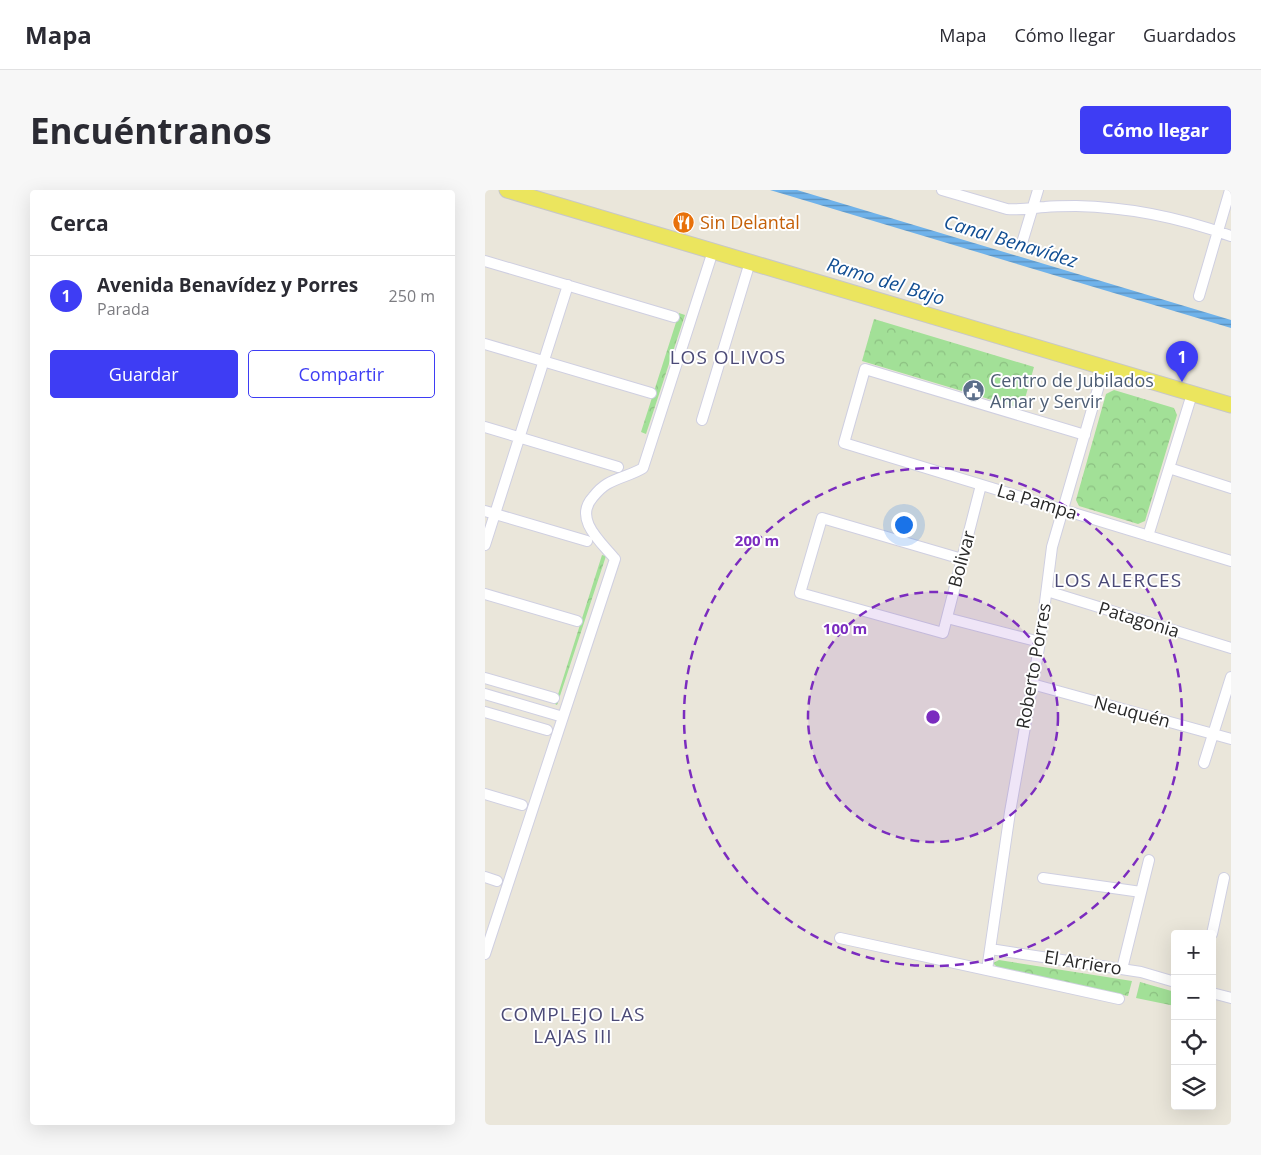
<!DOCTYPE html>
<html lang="es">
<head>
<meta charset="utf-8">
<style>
  :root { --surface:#fff; --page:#f7f7f7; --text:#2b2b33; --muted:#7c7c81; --line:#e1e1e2; --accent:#3e3df4 }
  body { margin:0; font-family:"Open Sans",sans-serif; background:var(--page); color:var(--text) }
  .controls { position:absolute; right:15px; bottom:15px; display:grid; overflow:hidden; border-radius:5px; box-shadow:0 5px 20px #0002 }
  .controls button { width:45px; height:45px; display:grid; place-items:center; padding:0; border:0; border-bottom:1px solid var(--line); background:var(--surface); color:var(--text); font:25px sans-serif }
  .you { position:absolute; left:418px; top:334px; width:18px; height:18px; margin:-12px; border:4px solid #fff; border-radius:50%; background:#1a73e8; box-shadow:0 0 0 8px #1a73e833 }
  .badge { display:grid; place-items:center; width:32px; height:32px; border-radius:50%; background:var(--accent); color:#fff; font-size:16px; font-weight:700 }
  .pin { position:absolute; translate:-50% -41px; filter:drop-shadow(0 1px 2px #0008) }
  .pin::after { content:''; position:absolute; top:26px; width:18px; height:15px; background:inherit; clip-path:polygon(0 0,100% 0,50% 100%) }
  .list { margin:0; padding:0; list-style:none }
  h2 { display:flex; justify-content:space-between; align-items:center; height:65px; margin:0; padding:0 20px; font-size:21px }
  h2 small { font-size:16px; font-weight:400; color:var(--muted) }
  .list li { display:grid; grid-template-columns:32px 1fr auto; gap:15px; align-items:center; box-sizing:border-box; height:80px; padding:0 20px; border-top:1px solid var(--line) }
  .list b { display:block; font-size:19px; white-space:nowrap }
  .list p { margin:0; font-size:16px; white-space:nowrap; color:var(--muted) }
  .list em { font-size:16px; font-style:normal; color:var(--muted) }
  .actions { display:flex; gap:10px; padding:15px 20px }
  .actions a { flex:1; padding:11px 0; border:1px solid var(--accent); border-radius:5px; text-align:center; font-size:18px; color:var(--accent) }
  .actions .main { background:var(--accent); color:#fff }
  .icon { flex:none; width:28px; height:28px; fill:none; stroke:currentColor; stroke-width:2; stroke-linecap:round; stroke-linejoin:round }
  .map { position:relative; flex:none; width:746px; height:935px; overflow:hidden; border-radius:5px }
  header { display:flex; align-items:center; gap:30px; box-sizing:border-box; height:70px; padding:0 25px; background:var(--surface); border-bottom:1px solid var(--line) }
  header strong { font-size:24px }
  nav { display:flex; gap:28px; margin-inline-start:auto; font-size:18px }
  .intro { display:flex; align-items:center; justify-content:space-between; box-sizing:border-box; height:120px; padding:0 30px }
  h1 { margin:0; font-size:35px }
  .button { padding:12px 22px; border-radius:5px; background:var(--accent); color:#fff; font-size:18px; font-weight:700 }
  main { display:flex; gap:30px; padding:0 30px }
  aside { flex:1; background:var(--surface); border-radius:5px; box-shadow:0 5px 20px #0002 }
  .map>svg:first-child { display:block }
  .park { fill:url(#park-crowns) }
  .water { fill:url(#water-rules) }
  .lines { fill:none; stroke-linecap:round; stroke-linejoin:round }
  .minor-casing { stroke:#cfcfe1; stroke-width:12 }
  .primary-casing { stroke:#c7c7c7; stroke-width:17 }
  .minor { stroke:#fff; stroke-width:10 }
  .primary { stroke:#ebe55e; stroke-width:15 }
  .ring { fill:none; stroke:#7b2cbf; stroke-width:2.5; stroke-dasharray:9 6 }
  .labels { text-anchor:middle; stroke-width:4; stroke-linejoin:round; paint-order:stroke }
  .food-label { font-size:18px; fill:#c56008; stroke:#fff; text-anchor:start }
  .service-label { font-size:18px; fill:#4e5e75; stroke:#fff; text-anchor:start }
  .street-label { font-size:18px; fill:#282828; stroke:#fff }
  .water-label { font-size:19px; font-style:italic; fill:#114e93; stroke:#fff }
  .neighbourhood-label { font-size:19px; letter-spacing:1px; fill:#4b4a77; stroke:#fff }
  .centre { fill:#7b2cbf; stroke:#fff; stroke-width:2.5 }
  .ring-label { font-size:15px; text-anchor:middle; font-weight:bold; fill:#7b2cbf; stroke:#fff; stroke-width:4; stroke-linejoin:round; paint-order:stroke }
</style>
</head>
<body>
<header>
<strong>Mapa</strong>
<nav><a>Mapa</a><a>Cómo llegar</a><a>Guardados</a></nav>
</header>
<div class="intro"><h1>Encuéntranos</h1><a class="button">Cómo llegar</a></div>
<main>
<aside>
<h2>Cerca<small></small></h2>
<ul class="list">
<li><span class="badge">1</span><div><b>Avenida Benavídez y Porres</b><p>Parada</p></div><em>250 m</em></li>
</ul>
<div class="actions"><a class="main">Guardar</a><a>Compartir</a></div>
</aside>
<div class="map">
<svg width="746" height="935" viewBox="0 0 746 935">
  <defs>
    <pattern id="park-crowns" width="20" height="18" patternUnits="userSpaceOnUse" patternTransform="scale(1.25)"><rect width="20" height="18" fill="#a2e097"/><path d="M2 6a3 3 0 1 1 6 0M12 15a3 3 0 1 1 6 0" fill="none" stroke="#8cc082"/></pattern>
    <pattern id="water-rules" width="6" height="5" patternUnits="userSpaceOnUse" patternTransform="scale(1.25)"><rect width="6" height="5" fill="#6fb2ea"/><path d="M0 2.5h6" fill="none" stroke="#5b91be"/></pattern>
  </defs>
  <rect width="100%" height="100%" fill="#eae6da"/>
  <path class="park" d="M194,123L200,125L161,244L156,242Z
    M389,129L549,177L537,219L377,171Z
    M629,200L689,218L692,225L660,331L653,334L594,316L591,310L621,204Z
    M117,365L121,366L72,515L70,514Z
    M514,770L647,791L643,806L514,779L508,773Z
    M655,792L690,802V816L651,808Z"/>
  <path class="water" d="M285,0H312L746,130V138Z"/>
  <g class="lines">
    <defs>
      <path id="minor" d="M457,0L522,19C535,20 547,18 560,17C570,16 581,16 591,16C644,17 696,28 746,46
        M537,53L553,0
        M0,71L189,127
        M714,106L745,0
        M0,154L166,203
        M217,230L265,72
        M0,237L133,277
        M600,245L380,179L359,253L746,371
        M684,278L746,298
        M0,321L102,351
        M663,346L707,204
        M0,355L83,95
        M477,369L337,328L315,403L458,443L496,295
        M562,401L746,458
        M0,404L92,431
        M462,428L555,452
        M0,488L69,508
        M547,494L746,549
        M0,504L78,527
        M0,522L62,540
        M719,573L746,487
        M0,604L37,615
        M0,687L12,691
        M558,688L656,702
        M727,744L739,688
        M355,748L634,809
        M505,759L656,782L690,792
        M0,764L130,369C116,352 88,329 108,307C112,302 117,297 122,294C134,287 147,285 158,278L228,61
        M637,779L664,670
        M502,780L525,622L555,452L567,357L619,178
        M727,803L746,808"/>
      <path id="primary" d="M22,0L746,215"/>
    </defs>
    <use href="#minor" class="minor-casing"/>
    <use href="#primary" class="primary-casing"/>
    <use href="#minor" class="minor"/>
    <use href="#primary" class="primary"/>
  </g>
  <circle cx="448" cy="527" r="125" fill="#7b2cbf" fill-opacity=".12"/>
  <g class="ring">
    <circle cx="448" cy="527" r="125"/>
    <circle cx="448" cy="527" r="249"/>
  </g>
  <defs>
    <symbol id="restaurant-disc" viewBox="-11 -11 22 22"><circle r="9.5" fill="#e8710a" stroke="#fff"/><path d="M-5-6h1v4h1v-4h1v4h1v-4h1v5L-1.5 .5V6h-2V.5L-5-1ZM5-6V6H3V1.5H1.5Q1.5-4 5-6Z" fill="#fff"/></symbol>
    <symbol id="civic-disc" viewBox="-11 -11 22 22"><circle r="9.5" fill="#5c6f8a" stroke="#fff"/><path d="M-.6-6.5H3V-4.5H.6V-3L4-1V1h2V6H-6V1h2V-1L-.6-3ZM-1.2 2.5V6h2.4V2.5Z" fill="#fff"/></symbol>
  </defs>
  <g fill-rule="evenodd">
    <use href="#restaurant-disc" x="186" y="20" width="25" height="25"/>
    <use href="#civic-disc" x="476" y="188" width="25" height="25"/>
  </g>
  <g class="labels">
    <g class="food-label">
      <text x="215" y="39">Sin Delantal</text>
    </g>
    <g class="service-label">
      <text x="505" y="197">Centro de Jubilados<tspan x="505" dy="21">Amar y Servir</tspan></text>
    </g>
    <g class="street-label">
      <text transform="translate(552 312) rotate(17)" y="6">La Pampa</text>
      <text transform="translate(477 369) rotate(-75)" y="6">Bolivar</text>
      <text transform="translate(654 430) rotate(17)" y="6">Patagonia</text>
      <text transform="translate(549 476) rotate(-80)" y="6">Roberto Porres</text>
      <text transform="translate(647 522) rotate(15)" y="6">Neuquén</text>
      <text transform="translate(598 773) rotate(9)" y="6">El Arriero</text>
    </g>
    <g class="water-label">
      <text transform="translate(526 51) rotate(17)" y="7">Canal Benavídez</text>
      <text transform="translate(401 91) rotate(17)" y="7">Ramo del Bajo</text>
    </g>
    <g class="neighbourhood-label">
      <text x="243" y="174">LOS OLIVOS</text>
      <text x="633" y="397">LOS ALERCES</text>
      <text x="88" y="831">COMPLEJO LAS<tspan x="88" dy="22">LAJAS III</tspan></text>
    </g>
  </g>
  <circle cx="448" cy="527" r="8" class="centre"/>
  <g class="ring-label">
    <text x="272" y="356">200 m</text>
    <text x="360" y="444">100 m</text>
  </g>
</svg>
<div class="controls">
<button>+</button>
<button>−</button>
<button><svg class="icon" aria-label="locate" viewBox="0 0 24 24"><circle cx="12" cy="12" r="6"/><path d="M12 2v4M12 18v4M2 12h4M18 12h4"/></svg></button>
<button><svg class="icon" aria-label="layers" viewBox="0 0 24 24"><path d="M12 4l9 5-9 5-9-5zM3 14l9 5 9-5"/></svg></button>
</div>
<div class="you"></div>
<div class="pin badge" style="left:697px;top:192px">1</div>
</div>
</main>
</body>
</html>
